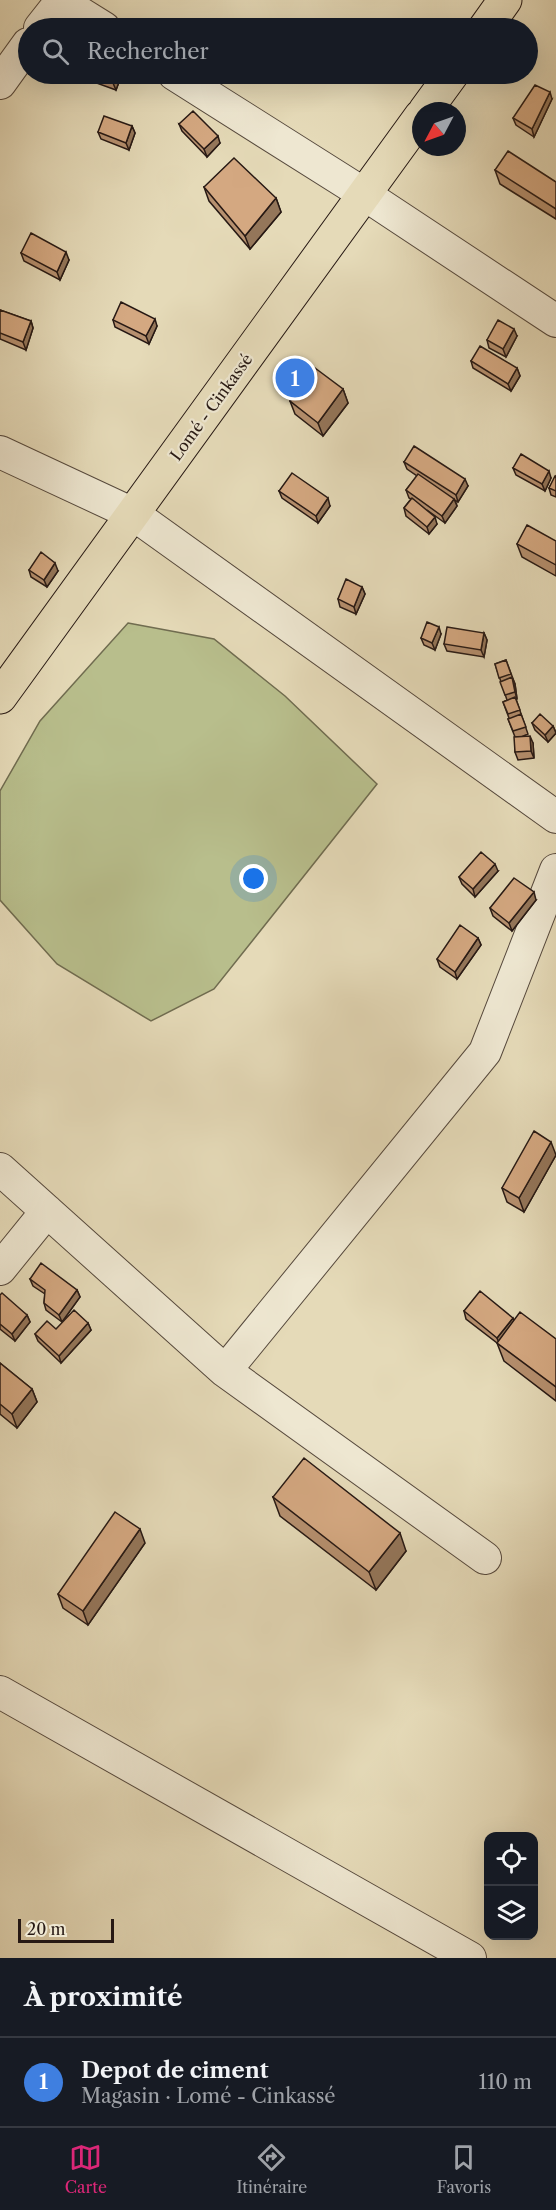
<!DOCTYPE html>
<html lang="fr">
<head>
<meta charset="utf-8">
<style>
  :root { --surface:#171b24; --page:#20242c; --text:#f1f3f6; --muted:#9ea1a6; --line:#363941; --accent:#db2777 }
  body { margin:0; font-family:"Libre Caslon Text",serif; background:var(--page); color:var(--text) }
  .controls { position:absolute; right:18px; bottom:18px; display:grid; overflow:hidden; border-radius:12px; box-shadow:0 6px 24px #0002 }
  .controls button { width:54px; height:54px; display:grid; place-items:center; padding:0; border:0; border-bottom:2px solid var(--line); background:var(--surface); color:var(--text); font:30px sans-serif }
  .compass { position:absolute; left:412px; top:102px; width:54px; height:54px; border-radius:50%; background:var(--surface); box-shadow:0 6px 24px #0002; rotate:229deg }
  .scale { position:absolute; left:18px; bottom:15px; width:96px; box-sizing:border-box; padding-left:6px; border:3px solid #271914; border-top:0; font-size:16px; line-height:21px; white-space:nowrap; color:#271914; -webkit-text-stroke:4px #eee7d1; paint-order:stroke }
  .you { position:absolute; left:254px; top:879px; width:21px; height:21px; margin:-15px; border:4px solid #fff; border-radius:50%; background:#1a73e8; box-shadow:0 0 0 9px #1a73e833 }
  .badge { display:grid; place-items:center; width:39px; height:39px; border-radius:50%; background:var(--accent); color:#fff; font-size:20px; font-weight:700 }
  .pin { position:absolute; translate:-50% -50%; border:3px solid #fff; box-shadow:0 2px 6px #0006 }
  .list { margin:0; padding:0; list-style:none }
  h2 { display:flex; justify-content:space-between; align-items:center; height:78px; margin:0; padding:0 24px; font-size:26px }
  h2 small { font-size:20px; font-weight:400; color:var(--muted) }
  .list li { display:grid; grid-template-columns:39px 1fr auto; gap:18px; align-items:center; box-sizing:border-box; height:90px; padding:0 24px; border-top:2px solid var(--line) }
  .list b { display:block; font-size:22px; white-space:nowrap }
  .list p { margin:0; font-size:20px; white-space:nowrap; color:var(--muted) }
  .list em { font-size:20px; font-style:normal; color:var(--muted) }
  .icon { flex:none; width:33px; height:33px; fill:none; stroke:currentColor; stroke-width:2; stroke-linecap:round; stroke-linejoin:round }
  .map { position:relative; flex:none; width:556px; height:1958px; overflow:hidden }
  .search { position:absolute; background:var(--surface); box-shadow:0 6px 24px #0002; left:18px; right:18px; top:18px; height:66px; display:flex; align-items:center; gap:15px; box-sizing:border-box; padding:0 21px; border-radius:33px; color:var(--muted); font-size:22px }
  .sheet { height:168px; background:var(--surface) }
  nav { display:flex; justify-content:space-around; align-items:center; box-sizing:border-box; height:84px; border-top:2px solid var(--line); background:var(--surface); font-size:16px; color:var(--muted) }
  nav a { display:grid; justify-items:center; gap:3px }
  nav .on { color:var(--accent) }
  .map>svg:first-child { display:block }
  .green { fill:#b8be8c; stroke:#706c50; stroke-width:1.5 }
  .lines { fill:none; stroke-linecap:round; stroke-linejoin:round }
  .minor-casing { stroke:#56493d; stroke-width:34 }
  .highway-casing { stroke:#271914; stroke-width:35 }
  .minor { stroke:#eee7d1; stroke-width:32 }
  .highway { stroke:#e5dab8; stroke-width:33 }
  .wall { fill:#b6906f; stroke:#271914; stroke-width:1.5 }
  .shaded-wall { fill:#94765a; stroke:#271914; stroke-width:1.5 }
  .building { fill:#d4a881; stroke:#271914; stroke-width:1.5 }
  .labels { text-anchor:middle; stroke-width:4.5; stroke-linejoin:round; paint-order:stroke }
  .street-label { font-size:16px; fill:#271914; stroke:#eee7d1 }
</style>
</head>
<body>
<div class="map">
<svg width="556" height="1958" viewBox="0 0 556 1958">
  <rect width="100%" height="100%" fill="#e5dab8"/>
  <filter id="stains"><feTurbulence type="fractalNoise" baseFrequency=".00333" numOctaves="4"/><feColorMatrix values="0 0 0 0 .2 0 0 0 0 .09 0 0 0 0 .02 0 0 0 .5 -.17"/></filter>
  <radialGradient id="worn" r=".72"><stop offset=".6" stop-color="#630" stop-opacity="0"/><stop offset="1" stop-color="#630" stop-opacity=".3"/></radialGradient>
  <path class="green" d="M128,623L214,639L285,696L377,784L214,989L151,1021L57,964L0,900V791L40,721Z"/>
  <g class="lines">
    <defs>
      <path id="minor" d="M59,0L104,28
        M40,28L62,0
        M174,74L364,194L556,321
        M0,83L28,44
        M0,452L133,514L556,817
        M0,1169L225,1371L485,1558
        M0,1269L47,1211
        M225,1371L485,1052L556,870
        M0,1692L470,1958"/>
      <path id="highway" d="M485,28L505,0
        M425,111L452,74
        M0,697L421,116"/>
    </defs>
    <use href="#minor" class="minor-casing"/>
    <use href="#highway" class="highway-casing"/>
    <use href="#minor" class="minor"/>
    <use href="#highway" class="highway"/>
  </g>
  <path class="wall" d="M85,74H122L116,90L88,80Z
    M552,99L534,137L516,125L513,118Z
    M179,124L220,143L207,157L182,131Z
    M132,126L135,133L129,150L101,139L98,132Z
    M495,170L556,182V219L500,184Z
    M204,187L276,198L281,212L250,249L209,201Z
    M21,253L69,260L60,280L24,261Z
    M0,310L31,321L33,328L26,350L0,339Z
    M113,320L157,326L149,344L115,327Z
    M517,336L506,357L489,348L487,340Z
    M471,361L517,368L520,376L511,391L473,368Z
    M343,389L348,403L323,436L295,414L290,401Z
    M404,462L468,486L458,502L455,500L457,506L445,523L427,510L437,524L429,534L406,516L404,508L411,499L409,498L406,490L417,476L407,469Z
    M513,468L551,478L545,491L516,475Z
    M556,476V497L551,495L549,488Z
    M279,491L330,506L318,523L282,498Z
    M556,541V576L522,557L517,544Z
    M29,570L58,571L47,587L31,577Z
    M362,587L365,594L356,614L340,607L338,599Z
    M484,633L487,640L484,657L447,651L444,644Z
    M441,634L435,650L424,645L421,638Z
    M506,660L515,684L517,699H516L528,734L521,737L533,743L534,758L518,760L515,752V737L508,719L509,718L503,702L507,700L495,664Z
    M532,723L553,726L556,733L548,742L535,730Z
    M498,871L475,897L462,884L459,877Z
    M536,900L512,931L493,916L490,908Z
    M478,938L481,945L457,979L440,967L437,959Z
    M556,1155L524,1212L507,1202L502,1188Z
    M30,1279L77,1290L80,1297L62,1322L46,1310L44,1303L45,1294L33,1286Z
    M0,1295L27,1315L30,1322L15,1341L0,1329Z
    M464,1311L514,1320L556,1339V1401L504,1361L497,1343L466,1319Z
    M88,1323L91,1330L61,1363L38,1341L35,1334L56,1329Z
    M0,1363L32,1389L37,1402L17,1428L0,1414Z
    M273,1497L406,1551L376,1590L280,1516Z
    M145,1543L88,1625L63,1608L58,1594Z"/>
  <path class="shaded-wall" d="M117,74H122L116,90L113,83Z
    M550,92L552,99L534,137L532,129Z
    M132,126L135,133L129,150L126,143Z
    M218,136L220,143L207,157L204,149Z
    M276,198L281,212L250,249L245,236Z
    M66,252L69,260L60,280L57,272Z
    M155,319L157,326L149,344L146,336Z
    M31,321L33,328L26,350L23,342Z
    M514,329L517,336L506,357L503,349Z
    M517,368L520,376L511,391L508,384Z
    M343,389L348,403L323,436L318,423Z
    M549,471L551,478L545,491L542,484Z
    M465,479L468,486L458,502L456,495Z
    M328,498L330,506L318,523L316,516Z
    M454,499L457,506L445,523L442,516Z
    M435,517L437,524L429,534L427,527Z
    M55,563L58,571L47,587L44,580Z
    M362,587L365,594L356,614L354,607Z
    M439,627L441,634L435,650L432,643Z
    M484,633L487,640L484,657L481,650Z
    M512,677L515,684L517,699L515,692Z
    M553,726L556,733L548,742L545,735Z
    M530,736L533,743L534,758L531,751Z
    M495,864L498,871L475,897L473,889Z
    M534,892L536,900L512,931L509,923Z
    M478,938L481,945L457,979L455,972Z
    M551,1142L556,1155L524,1212L519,1198Z
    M77,1290L80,1297L62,1322L59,1315Z
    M27,1315L30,1322L15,1341L12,1334Z
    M513,1318L516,1325L500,1345L497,1338Z
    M88,1323L91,1330L61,1363L59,1356Z
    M32,1389L37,1402L17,1428L12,1414Z
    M140,1529L145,1543L88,1625L83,1611Z
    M400,1533L406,1551L376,1590L369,1572Z"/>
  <path class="building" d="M88,74H117L113,83Z
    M535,85L550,92L532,129L513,118Z
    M193,111L218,136L204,149L179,124Z
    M104,116L132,126L126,143L98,132Z
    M508,151L556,182V209L495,170Z
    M234,158L276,198L245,236L204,187Z
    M31,233L66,252L57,272L21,253Z
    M121,302L155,319L146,336L113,320Z
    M0,310L31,321L23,342L0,333Z
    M498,320L514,329L503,349L487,340Z
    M480,346L517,368L508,384L471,361Z
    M315,368L343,389L318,423L290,401Z
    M414,446L465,479L456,495L404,462Z
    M521,454L549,471L542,484L513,468Z
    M292,473L328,498L316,516L279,491Z
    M418,474L454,499L442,516L406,490Z
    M555,476H556V491L549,488Z
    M412,498L435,517L427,527L404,508Z
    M527,525L556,541V565L517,544Z
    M41,552L55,563L44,580L29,570Z
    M346,579L362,587L354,607L338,599Z
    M427,622L439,627L432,643L421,638Z
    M447,627L484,633L481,650L444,644Z
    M506,660L511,674L499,678L495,664Z
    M512,677L515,692L505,695L500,682Z
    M515,697L520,710L508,714L503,702Z
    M521,714L526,727L513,731L508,719Z
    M540,714L553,726L545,735L532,723Z
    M530,736L531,751L515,752L514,737Z
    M481,852L495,864L473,889L459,877Z
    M514,878L534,892L509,923L490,908Z
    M460,925L478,938L455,972L437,959Z
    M534,1131L551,1142L519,1198L502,1188Z
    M41,1263L77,1290L59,1315L44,1303L45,1290L30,1279Z
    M480,1291L513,1318L497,1338L464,1311Z
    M2,1293L27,1315L12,1334L0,1324V1295Z
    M74,1310L88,1323L59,1356L35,1334L47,1321L56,1329Z
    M520,1312L556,1339V1387L497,1343Z
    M0,1363L32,1389L12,1414L0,1404Z
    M304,1458L400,1533L369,1572L273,1497Z
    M115,1512L140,1529L83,1611L58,1594Z"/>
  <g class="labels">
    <g class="street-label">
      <text transform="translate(211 407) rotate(-54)" y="6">Lomé - Cinkassé</text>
    </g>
  </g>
  <rect width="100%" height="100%" filter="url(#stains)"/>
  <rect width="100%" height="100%" fill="url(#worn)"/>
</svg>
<div class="controls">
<button><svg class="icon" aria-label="locate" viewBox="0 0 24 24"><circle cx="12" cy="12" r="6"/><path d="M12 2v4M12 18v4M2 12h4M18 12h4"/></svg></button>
<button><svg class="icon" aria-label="layers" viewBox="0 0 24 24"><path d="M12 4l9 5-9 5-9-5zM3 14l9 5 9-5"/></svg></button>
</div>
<svg class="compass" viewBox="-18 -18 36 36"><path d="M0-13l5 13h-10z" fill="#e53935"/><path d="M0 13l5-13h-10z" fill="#9ea1a6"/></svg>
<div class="scale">20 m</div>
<div class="you"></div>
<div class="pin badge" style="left:295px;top:378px;background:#3f7fe0">1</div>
<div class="search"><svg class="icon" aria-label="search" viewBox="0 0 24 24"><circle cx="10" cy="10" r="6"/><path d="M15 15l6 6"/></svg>Rechercher</div>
</div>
<section class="sheet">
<h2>À proximité<small></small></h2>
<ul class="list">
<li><span class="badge" style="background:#3f7fe0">1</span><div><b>Depot de ciment</b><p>Magasin · Lomé - Cinkassé</p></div><em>110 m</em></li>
</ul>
</section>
<nav>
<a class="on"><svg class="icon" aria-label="map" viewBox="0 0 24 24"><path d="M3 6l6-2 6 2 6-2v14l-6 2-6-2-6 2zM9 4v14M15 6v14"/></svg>Carte</a>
<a><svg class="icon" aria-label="directions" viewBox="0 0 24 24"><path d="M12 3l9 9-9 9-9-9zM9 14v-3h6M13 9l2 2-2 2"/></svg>Itinéraire</a>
<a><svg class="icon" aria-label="saved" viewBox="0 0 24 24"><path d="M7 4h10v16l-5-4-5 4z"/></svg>Favoris</a>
</nav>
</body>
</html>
